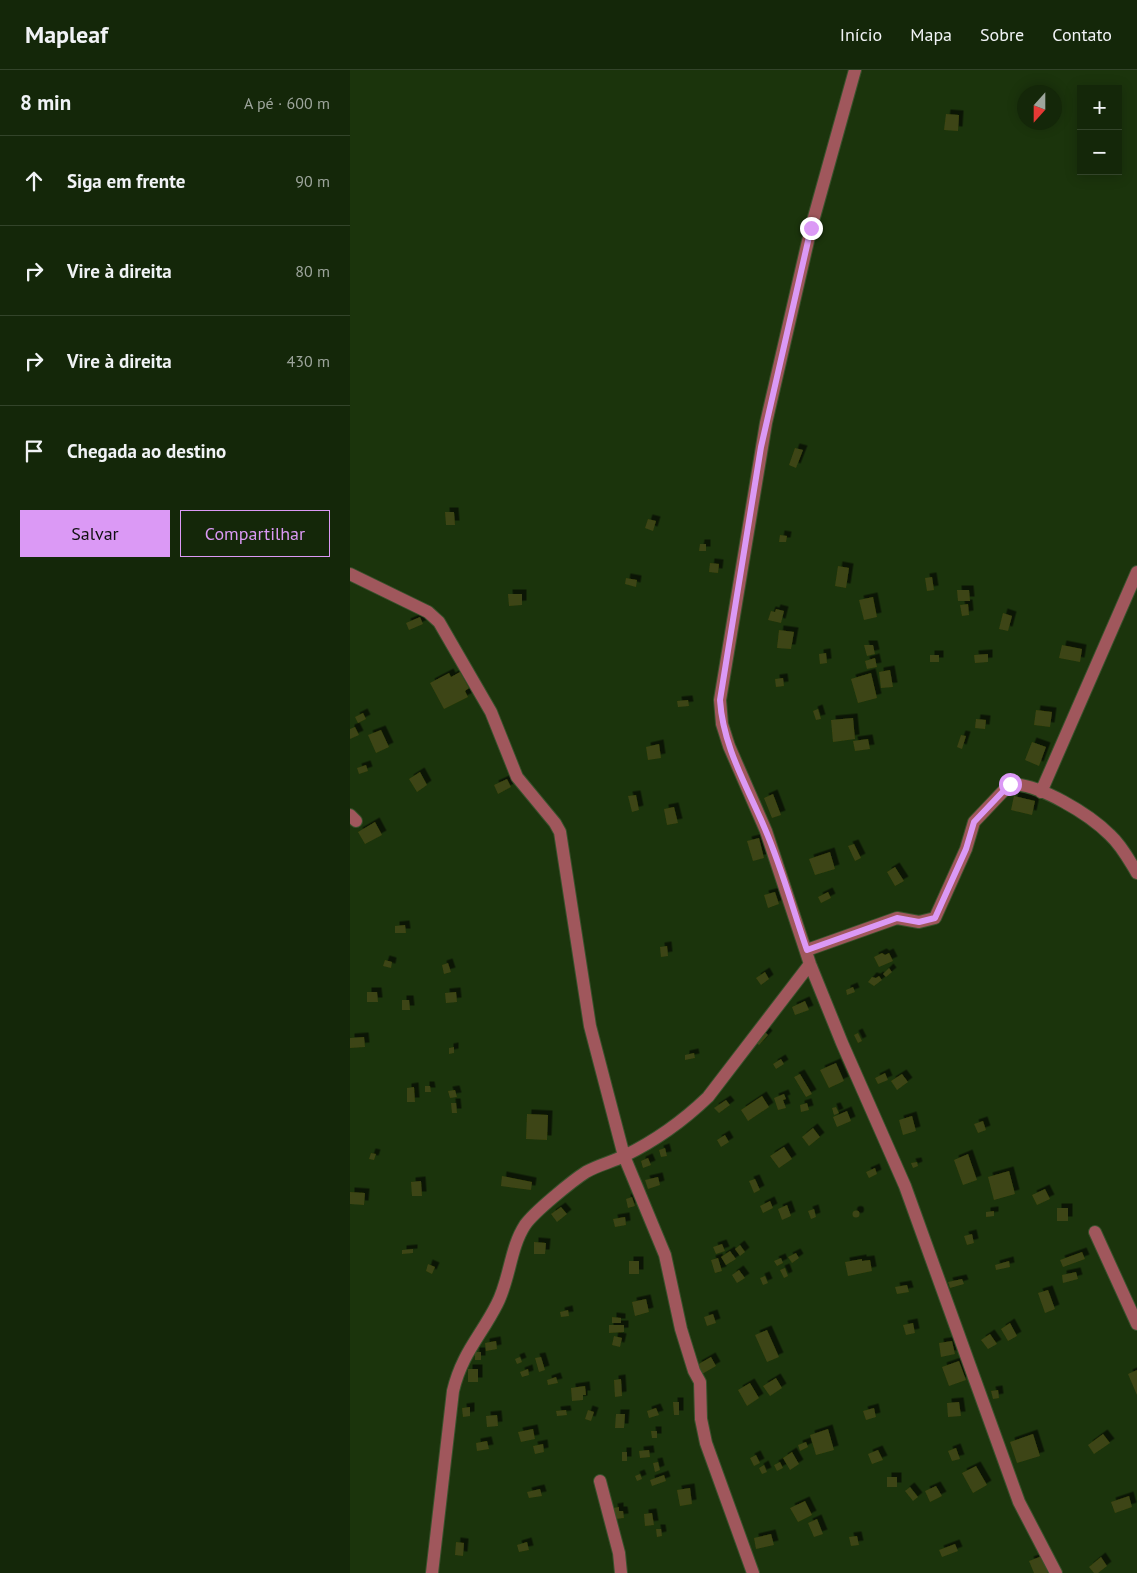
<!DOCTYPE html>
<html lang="pt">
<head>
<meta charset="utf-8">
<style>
  :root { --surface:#142709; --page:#1d2f12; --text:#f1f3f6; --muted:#9da59c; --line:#33442a; --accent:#db99f5 }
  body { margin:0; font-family:"PT Sans",sans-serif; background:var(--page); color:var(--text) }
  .controls { position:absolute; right:15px; top:15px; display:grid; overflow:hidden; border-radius:0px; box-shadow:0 2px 12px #0003 }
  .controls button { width:45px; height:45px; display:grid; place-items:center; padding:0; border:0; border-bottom:1px solid var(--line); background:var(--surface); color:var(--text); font:25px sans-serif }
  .compass { position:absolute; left:667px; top:15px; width:45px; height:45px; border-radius:50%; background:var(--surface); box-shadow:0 2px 12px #0003; rotate:201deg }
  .stop { position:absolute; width:15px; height:15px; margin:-11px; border:4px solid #db99f5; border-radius:50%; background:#fff }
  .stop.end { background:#db99f5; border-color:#fff; box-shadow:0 1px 5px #0008 }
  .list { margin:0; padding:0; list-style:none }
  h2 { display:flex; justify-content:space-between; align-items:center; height:65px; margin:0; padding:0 20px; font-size:21px }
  h2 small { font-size:16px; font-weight:400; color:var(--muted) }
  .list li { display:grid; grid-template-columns:32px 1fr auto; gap:15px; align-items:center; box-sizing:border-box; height:90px; padding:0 20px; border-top:1px solid var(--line) }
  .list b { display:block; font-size:19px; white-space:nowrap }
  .list em { font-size:16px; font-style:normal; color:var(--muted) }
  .actions { display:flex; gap:10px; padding:15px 20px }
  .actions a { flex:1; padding:11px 0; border:1px solid var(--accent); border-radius:0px; text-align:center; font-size:18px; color:var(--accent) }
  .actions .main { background:var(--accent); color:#111 }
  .icon { flex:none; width:28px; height:28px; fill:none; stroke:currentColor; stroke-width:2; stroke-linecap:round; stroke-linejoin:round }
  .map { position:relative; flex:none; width:787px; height:1503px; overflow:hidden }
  header { display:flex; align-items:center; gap:30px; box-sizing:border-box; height:70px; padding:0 25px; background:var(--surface); border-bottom:1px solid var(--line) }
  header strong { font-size:24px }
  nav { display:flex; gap:28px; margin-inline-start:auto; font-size:18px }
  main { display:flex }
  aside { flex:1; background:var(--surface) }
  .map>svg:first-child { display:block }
  .building { fill:#3e4513; filter:url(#shadow) }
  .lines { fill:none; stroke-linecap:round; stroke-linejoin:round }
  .minor-casing { stroke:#39512c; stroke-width:14 }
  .minor { stroke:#a0575c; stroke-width:12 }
  .route { stroke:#db99f5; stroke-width:6 }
</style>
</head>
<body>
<header>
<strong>Mapleaf</strong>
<nav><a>Início</a><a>Mapa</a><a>Sobre</a><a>Contato</a></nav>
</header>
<main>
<aside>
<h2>8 min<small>A pé · 600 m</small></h2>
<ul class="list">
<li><svg class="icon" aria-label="ahead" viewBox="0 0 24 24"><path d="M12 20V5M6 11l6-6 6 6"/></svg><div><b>Siga em frente</b></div><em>90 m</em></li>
<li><svg class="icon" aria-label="right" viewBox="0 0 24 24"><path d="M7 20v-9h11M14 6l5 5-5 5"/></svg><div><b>Vire à direita</b></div><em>80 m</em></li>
<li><svg class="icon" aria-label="right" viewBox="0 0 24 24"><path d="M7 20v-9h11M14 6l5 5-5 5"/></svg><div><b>Vire à direita</b></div><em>430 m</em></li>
<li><svg class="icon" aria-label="arrive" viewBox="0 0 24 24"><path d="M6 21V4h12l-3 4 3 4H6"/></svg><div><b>Chegada ao destino</b></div></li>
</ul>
<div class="actions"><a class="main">Salvar</a><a>Compartilhar</a></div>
</aside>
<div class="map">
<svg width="787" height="1503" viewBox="0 0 787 1503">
  <defs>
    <filter id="shadow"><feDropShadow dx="4.5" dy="-4.5" stdDeviation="0" flood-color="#0009"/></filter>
  </defs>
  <rect width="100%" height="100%" fill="#1b340c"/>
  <path class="building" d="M596,44L609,45L608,61L594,60Z
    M445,378L453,380L446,398L439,395Z
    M95,442H104L105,455H96Z
    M298,449L306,451L303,461L295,458Z
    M430,465L437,466L436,472H429Z
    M350,474H356V481H349Z
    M360,493L369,494L368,503L359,502Z
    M488,496L499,498L496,518L485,516Z
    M582,507L584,520L577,521L575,508Z
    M276,508L287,510L286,517L275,514Z
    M607,520H619L620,531H608Z
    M158,524H172V535L159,536Z
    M523,527L527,547L514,550L509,530Z
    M618,534L619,545L612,546L610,535Z
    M426,539L434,541L431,553L418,550L421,541L425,542Z
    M653,543L662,546L658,561L649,559Z
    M70,547L73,554L59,560L56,553Z
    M429,560L444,562L441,579L427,578Z
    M514,575H523L525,584L517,586Z
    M712,575L732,579L730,592L709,588Z
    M476,583L477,593L470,594L469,584Z
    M638,584V592L625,593L624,585Z
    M580,585H589V592H580Z
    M525,588L527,597L517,599L515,591Z
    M540,600L543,617L531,618L529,602Z
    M110,602L119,618L115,621L118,627L94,639L80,613L99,603L101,607Z
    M521,603L527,628L508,633L501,609Z
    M433,608L434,616L426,617L425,609Z
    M338,630L339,636L328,637L327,631Z
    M468,639L471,649L466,650L463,641Z
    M686,640L702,642L700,657L684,655Z
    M13,643L16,649L8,653L5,647Z
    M503,648L505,669L483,672L481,650Z
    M626,649L636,650L635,659L625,658Z
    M5,657L9,665L0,669V659Z
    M31,660L39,677L26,683L18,665Z
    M611,665L616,666L612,679L607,677Z
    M518,669L520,679L505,681L503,671Z
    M682,672L696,677L689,696L675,690Z
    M309,674L311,688L298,690L296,677Z
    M16,695L18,701L9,704L7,698Z
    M70,702L77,715L67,722L59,709Z
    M157,709L161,717L148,724L144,715Z
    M423,724L431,745L422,748L414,728Z
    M286,725L289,740L282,742L278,726Z
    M664,726L685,731L682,745L661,740Z
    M324,737L328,753L317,755L314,739Z
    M25,752L32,765L15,774L8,762Z
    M409,768L414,788L403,791L397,771Z
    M504,774L511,788L505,791L498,776Z
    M480,782L485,799L465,805L459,789Z
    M545,797L554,811L545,816L537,802Z
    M425,822L429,834L418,838L414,825Z
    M478,822L481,828L471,833L468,827Z
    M55,855L56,863H45V856Z
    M317,876L318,886L311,887L310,877Z
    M532,883L535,885L539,883L543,891L529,897L524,887Z
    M35,890L42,892L41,898L33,896Z
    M98,893L101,902L94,904L92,895Z
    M539,898L542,902L536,907L533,904Z
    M415,902L419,909L411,915L406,908Z
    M529,906L532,910L524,916L518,912L522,907L526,908Z
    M503,917L505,922L497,925L496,920Z
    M17,922H27L28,932H17Z
    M106,922L107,932L96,933L95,923Z
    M52,930H59L60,940H52Z
    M455,931L459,940L445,945L442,937Z
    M413,960L418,965L409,975L403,970Z
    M508,963L512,971L508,973L504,965Z
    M14,967L15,977L0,978V968Z
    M104,977V983L99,984V978Z
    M344,983L345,988L335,990V985Z
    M431,989L434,994L426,999L423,994Z
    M486,993L494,1011L479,1018L470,1000Z
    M535,1003L538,1010L528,1014L525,1008Z
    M450,1004L462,1024L456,1027L444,1007Z
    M552,1004L558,1012L547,1020L541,1011Z
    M75,1016H80L81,1022H75Z
    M64,1017L65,1032H57V1018Z
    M105,1020L107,1027L100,1028L98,1021Z
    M434,1024L436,1029L433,1030L436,1038L428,1040L424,1028Z
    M412,1026L419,1037L398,1051L391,1040Z
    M376,1030L380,1035L369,1043L364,1038Z
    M101,1033H106L107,1043H102Z
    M457,1033L459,1040L451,1042L450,1035Z
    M486,1037L489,1043L484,1045L482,1038Z
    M497,1041L501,1051L487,1057L483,1047Z
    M177,1044L198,1045L197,1070L176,1069Z
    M562,1046L566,1061L553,1065L549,1050Z
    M633,1051L636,1060L628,1063L624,1054Z
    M463,1058L470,1067L459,1076L452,1067Z
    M375,1065L379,1072L371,1077L367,1070Z
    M434,1077L442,1089L429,1098L420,1086Z
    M315,1078L317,1086L311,1087L309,1080Z
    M21,1083L26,1084L24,1090L19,1089Z
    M618,1084L627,1110L613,1115L604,1090Z
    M298,1088L301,1095L293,1098L291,1091Z
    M567,1092L568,1096L563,1098L561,1093Z
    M525,1098L527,1104L519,1108L516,1102Z
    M659,1101L665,1124L644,1130L638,1107Z
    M152,1106L182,1112L181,1120L151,1116Z
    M308,1107L310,1115L298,1119L295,1110Z
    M405,1109L410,1120L404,1123L399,1111Z
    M71,1111L72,1126H62L61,1112Z
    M695,1119L700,1129L687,1135L682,1125Z
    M0,1122L15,1123L14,1135L0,1134Z
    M282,1127L285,1136L278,1138L276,1129Z
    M420,1131L423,1138L413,1143L410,1136Z
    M437,1135L441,1146L432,1150L428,1139Z
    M211,1137L217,1144L207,1152L201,1144Z
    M707,1138H718V1151H707Z
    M464,1139L466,1147L461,1149L458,1141Z
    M502.5 1144a3.5 3.5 0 1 1 7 0a3.5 3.5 0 1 1-7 0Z
    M644,1141V1146L636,1147V1142Z
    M275,1147L276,1155L265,1157L263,1149Z
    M622,1164L624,1173L617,1175L614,1166Z
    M184,1172L196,1173L195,1184H184Z
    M372,1174L375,1181L366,1184L363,1177Z
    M390,1175L395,1182L390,1186L385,1179Z
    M63,1179V1183L52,1184V1180Z
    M380,1181L386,1189L376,1195L371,1187Z
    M732,1182L735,1189L713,1197L710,1190Z
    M446,1183L449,1188L442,1193L438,1187Z
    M368,1188L372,1201L365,1203L361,1190Z
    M431,1188L433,1193L427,1196L424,1191Z
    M512,1189V1191L520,1190L522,1201L498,1206L495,1192Z
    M279,1191H289V1204H279Z
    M659,1191L660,1197L646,1200L645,1195Z
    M78,1194L85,1197L82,1204L76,1201Z
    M435,1198L438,1206L434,1208L430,1200Z
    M389,1200L395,1208L387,1213L382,1205Z
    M726,1202L728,1209L713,1213L712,1205Z
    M415,1206L418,1213L413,1215L410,1208Z
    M612,1209L614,1214L600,1218L598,1212Z
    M557,1215L559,1222L547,1224L545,1217Z
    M698,1220L705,1239L695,1243L688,1223Z
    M296,1229L299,1242L285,1246L282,1232Z
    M218,1240L219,1246L211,1247L210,1242Z
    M363,1244L366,1253L357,1256L354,1247Z
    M262,1247L271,1248V1253H262Z
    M563,1253L565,1263L556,1265L553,1255Z
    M660,1253L667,1266L658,1271L651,1259Z
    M259,1255H274V1262L259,1263Z
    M417,1260L429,1287L417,1292L405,1265Z
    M640,1264L647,1274L638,1279L631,1270Z
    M264,1266L272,1268L270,1277L262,1275Z
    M146,1271L147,1279L136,1281L135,1273Z
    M602,1271L605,1284L591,1287L589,1273Z
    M125,1282H131V1290H125Z
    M170,1287L172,1292L167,1294L165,1289Z
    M191,1287L195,1300L189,1302L185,1288Z
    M361,1287L366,1296L352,1304L347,1295Z
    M609,1291L616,1310L599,1316L592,1297Z
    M118,1299H128V1312H118Z
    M178,1299L179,1305L172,1307L170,1302Z
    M787,1300V1325L778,1304Z
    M206,1307L208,1313L198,1315L197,1310Z
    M426,1308L432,1318L420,1326L413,1316Z
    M271,1309L272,1326L265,1327L264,1310Z
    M400,1313L409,1328L397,1336L388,1320Z
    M235,1316L236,1325H233V1330L222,1331L221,1318Z
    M648,1320L649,1328L643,1329L641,1321Z
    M323,1332H329V1345H324Z
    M609,1332L611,1346L598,1347L597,1333Z
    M120,1337V1346L113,1347L112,1338Z
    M306,1338L309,1345L299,1348L297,1341Z
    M524,1338L526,1347L516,1350L513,1341Z
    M216,1340L217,1345L207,1346L206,1341Z
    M238,1340L244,1342L241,1351L235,1349Z
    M266,1344H275L274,1358H265Z
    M147,1345L148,1356L137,1357L136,1346Z
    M183,1359L185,1369L171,1372L168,1362Z
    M478,1359L484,1380L466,1385L460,1365Z
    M301,1361H307V1368H302Z
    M683,1364L690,1386L667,1393L660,1372Z
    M753,1364L760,1373L744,1384L738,1375Z
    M137,1371L139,1379L127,1381L126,1373Z
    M456,1372L458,1377L450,1381L448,1375Z
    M193,1374L194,1382L185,1384L183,1376Z
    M606,1378L610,1389L602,1391L598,1381Z
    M299,1380L300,1387L290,1388L289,1381Z
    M528,1380L533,1390L522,1394L518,1384Z
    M272,1382H277V1391H272Z
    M442,1382L449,1394L440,1400L433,1388Z
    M406,1385L410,1393L404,1396L400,1388Z
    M308,1392L310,1400L305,1402L303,1393Z
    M430,1392L433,1398L427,1401L424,1395Z
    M414,1395L417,1402L412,1404L409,1398Z
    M626,1396L637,1415L623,1423L612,1403Z
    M290,1404L292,1409L287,1411L285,1406Z
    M314,1405L316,1411L302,1416L300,1410Z
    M537,1407H547V1417H537Z
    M586,1416L592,1426L580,1432L575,1421Z
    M560,1417L568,1427L563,1431L555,1421Z
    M340,1418L342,1434L330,1436L327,1420Z
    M190,1419L192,1426L179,1428L177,1422Z
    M779,1426L782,1437L765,1443L761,1432Z
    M455,1431L462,1445L448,1452L440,1438Z
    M269,1437V1441H273L274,1448L265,1449L263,1438Z
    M302,1443L304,1455L295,1456L294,1444Z
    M467,1449L473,1464L464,1467L458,1453Z
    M306,1459H311L312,1466L307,1467Z
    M421,1464L424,1475L406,1479L404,1468Z
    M507,1466L509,1475L501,1476L499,1467Z
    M106,1472L114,1473L113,1486L105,1485Z
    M177,1472L179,1480L169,1482L167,1475Z
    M605,1474L608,1481L592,1487L589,1480Z
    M692,1486L698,1503H684L679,1491Z
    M751,1487L757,1496L748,1503H744L739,1497Z"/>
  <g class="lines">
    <defs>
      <path id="minor" d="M505,0L461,158L416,353L370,630L372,654L379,676L416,761L460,894L492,973L555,1116L669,1432L706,1503
        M0,504L78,542L89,552L141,642L167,707L205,753L210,762L240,956L274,1086L315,1185L331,1259L344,1301L350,1312L351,1349L356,1373L403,1503
        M691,722L787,502
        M0,745L6,751
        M457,880L547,848L569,852L585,848L616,779L624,752L660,714C690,714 739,744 760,765C772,776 779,790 787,803
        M745,1162L787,1254
        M250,1411L269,1483L271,1503
        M82,1503L103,1321C112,1283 131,1266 147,1234C160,1209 160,1178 175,1155C184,1142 222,1111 236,1102C248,1095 262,1092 274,1086C305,1071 333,1051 358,1027L460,894"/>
    </defs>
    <use href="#minor" class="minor-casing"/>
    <use href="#minor" class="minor"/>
  </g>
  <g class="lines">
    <path class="route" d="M461,158L411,377L370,630C373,677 397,716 415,759C432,798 443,840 457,880L547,848L569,852L585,848L616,779L624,752L660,714"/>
  </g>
</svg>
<div class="controls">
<button>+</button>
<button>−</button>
</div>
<svg class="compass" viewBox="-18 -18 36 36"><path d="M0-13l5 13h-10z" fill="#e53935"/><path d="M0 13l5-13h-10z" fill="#9da59c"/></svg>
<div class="stop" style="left:660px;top:714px"></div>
<div class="stop end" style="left:461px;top:158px"></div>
</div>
</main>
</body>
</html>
